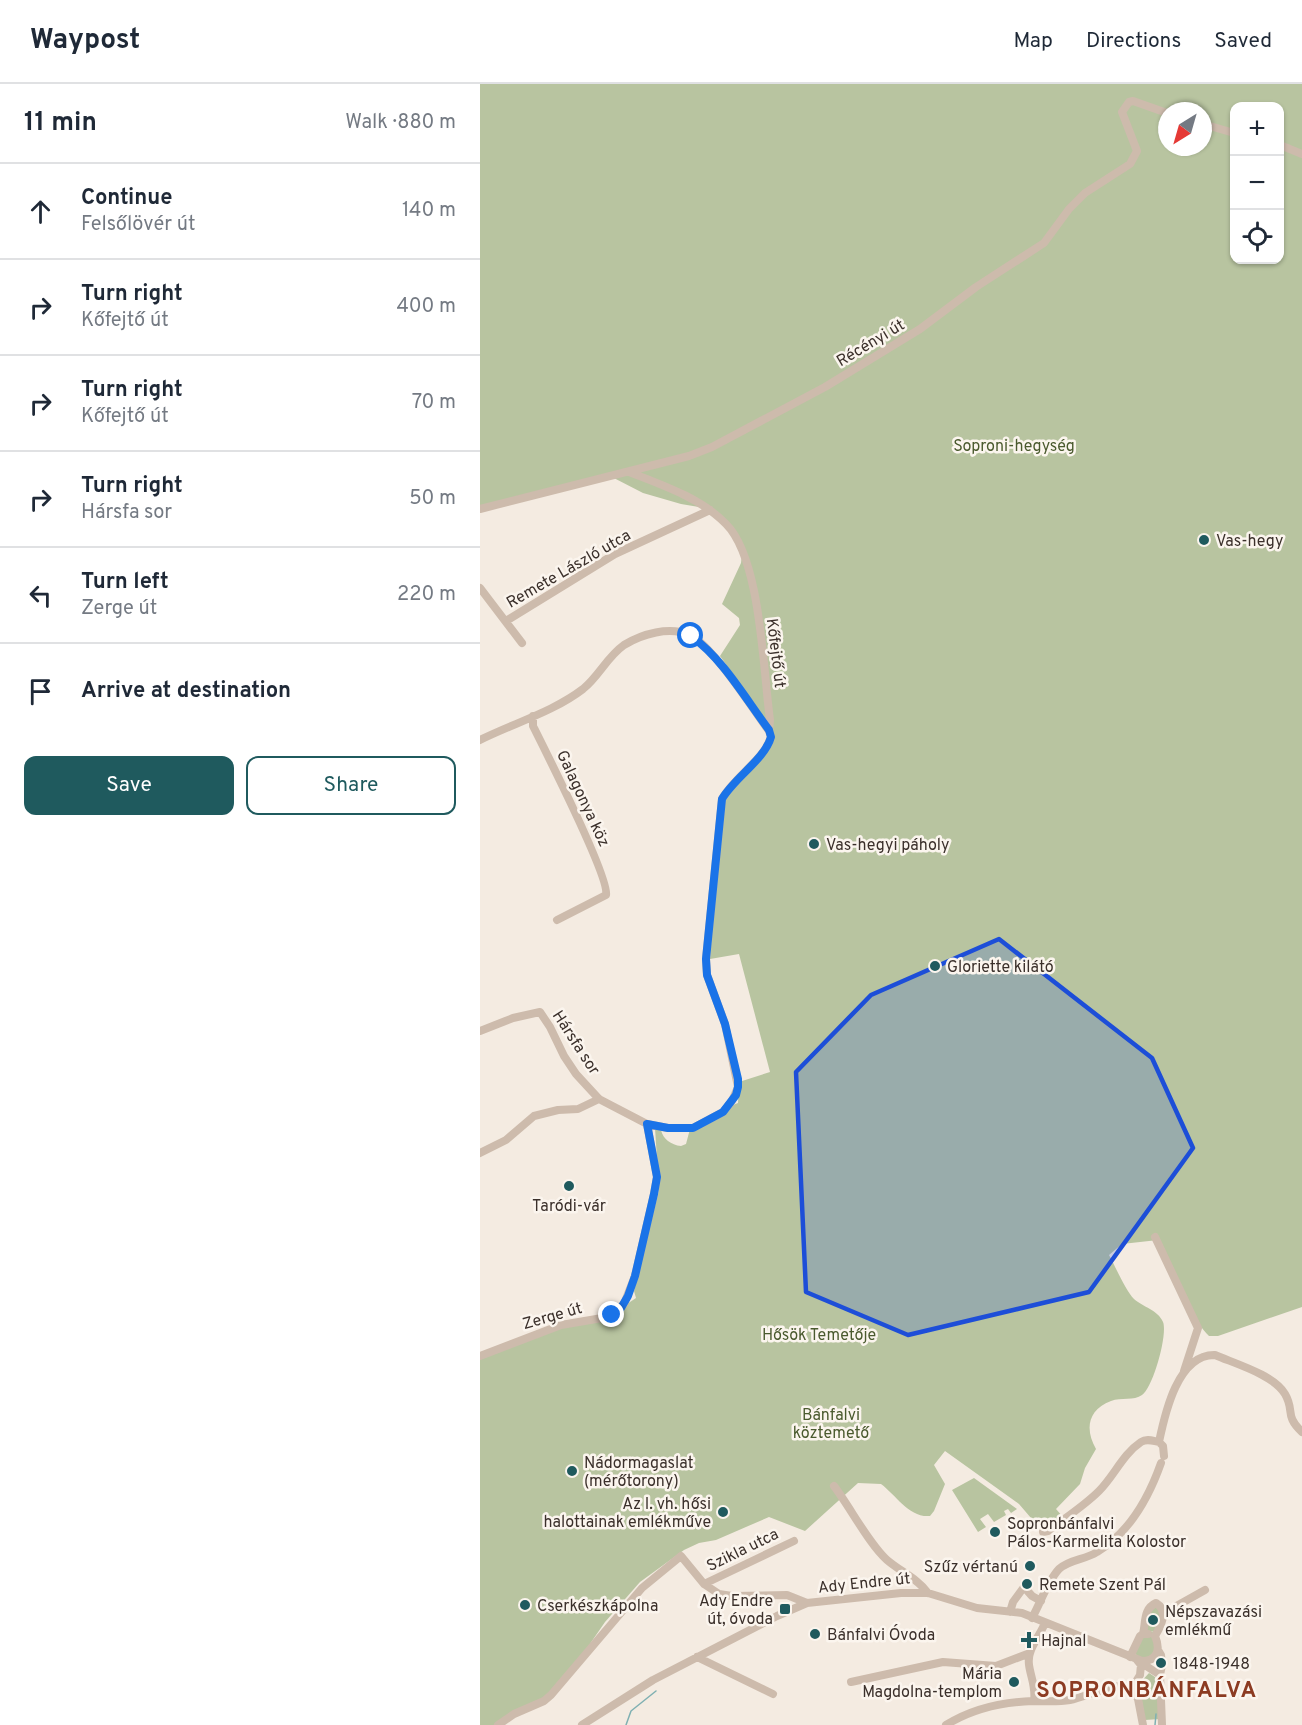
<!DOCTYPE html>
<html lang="en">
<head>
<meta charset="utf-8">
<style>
  :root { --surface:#fff; --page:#f6f6f7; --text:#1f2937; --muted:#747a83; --line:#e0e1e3; --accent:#1f5a5e }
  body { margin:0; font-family:Overpass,sans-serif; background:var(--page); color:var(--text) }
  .controls { position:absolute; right:18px; top:18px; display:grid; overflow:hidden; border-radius:12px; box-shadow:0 2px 4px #0004 }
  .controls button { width:54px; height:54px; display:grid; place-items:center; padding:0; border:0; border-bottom:2px solid var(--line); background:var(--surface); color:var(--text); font:30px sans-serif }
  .compass { position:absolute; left:678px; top:18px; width:54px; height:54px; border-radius:50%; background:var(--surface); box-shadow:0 2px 4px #0004; rotate:217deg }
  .stop { position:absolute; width:18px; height:18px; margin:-14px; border:4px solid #1a73e8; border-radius:50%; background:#fff }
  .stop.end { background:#1a73e8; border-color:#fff; box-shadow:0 2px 6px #0008 }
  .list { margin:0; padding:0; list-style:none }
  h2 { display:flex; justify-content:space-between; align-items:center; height:78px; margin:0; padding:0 24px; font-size:26px }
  h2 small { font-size:20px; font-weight:400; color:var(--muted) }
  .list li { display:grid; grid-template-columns:39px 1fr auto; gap:18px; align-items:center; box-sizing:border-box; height:96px; padding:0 24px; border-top:2px solid var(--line) }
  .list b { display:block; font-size:22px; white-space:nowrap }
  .list p { margin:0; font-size:20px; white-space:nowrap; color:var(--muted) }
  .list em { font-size:20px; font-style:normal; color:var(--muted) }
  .actions { display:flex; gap:12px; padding:18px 24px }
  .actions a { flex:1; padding:14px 0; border:2px solid var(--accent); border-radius:12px; text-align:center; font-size:21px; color:var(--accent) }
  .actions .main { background:var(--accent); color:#fff }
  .icon { flex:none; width:33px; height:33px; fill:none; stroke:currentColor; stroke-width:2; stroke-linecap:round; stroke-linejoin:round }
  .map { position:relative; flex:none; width:822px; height:1641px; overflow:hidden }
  header { display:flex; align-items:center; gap:36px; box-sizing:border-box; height:84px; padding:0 30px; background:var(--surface); border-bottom:2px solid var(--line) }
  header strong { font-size:28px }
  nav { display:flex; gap:33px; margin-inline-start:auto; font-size:21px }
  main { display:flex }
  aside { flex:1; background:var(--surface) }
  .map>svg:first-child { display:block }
  .green { fill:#b8c4a0; fill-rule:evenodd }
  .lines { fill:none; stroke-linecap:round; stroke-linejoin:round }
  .stream { stroke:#7fb0b2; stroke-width:1.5 }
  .minor { stroke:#cdbbac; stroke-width:8 }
  .route { stroke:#1a73e8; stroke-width:8 }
  .marked { fill:#1d4ed8; fill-opacity:0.2; stroke:#1d4ed8; stroke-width:4.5; stroke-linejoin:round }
  .poi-dot { fill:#1f5a5e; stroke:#fbf5ee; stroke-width:2 }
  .labels { text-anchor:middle; stroke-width:5; stroke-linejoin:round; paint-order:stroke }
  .street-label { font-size:16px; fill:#3b302b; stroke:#fbf5ee }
  .park-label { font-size:16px; fill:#4a5a2e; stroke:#fbf5ee }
  .poi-label { font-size:16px; fill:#3b302b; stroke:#fbf5ee; text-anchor:start }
  .district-label { font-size:22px; font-weight:bold; letter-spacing:1.5px; fill:#8c3b22; stroke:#fbf5ee }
</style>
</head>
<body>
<header>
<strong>Waypost</strong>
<nav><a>Map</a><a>Directions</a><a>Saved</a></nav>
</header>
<main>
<aside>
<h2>11 min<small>Walk · 880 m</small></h2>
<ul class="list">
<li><svg class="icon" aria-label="ahead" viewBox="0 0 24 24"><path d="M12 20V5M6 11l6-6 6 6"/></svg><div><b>Continue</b><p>Felsőlövér út</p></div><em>140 m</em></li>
<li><svg class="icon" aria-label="right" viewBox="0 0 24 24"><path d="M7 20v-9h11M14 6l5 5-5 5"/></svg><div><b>Turn right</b><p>Kőfejtő út</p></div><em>400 m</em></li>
<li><svg class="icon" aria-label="right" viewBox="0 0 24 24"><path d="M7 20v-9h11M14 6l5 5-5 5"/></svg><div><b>Turn right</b><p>Kőfejtő út</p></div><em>70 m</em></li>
<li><svg class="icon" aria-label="right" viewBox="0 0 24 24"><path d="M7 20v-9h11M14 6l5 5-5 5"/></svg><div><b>Turn right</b><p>Hársfa sor</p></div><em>50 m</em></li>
<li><svg class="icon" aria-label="left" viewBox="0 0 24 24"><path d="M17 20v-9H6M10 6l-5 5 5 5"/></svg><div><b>Turn left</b><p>Zerge út</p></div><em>220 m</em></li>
<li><svg class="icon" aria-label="arrive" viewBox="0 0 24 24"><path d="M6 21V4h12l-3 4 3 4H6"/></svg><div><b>Arrive at destination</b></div></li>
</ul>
<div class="actions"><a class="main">Save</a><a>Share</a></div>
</aside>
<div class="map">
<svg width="822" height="1641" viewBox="0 0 822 1641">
  <rect width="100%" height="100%" fill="#f4ebe1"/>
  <path class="green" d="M0,0H822V1223L738,1252H729C709,1232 690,1183 678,1156L642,1160L629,1171C635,1182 646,1207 654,1215C663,1223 678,1226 683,1238C688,1250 673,1304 662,1311C654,1317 641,1313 631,1317C607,1326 605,1346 616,1365L605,1384L600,1400L576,1425L583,1433L570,1442L562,1444L557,1441L539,1420L465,1367L454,1381L465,1400L454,1427L450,1432C429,1434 416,1411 401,1400L378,1399L325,1447L289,1433L236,1456L219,1459L204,1466L160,1498L125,1538L77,1608L20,1641H0V1271L82,1239L129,1232L156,1214L154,1207L179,1106L175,1044L181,1046C183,1055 191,1061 201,1062L206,1060L210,1045L248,1023L258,1019L259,998L290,988L259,870L230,875L241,720L291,653L281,629L240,572L260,541L259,534L242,520L261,479L263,462L231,425L201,420L163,409L128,391L0,423ZM754,22H800V176H754ZM687,27H723V63H687Z
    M494,1394L537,1425L531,1429L528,1425L524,1427L526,1431L514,1438L508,1430L500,1435L506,1443L498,1448L472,1406Z
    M672,1522H683L678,1549L670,1547L677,1550V1572L659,1575L653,1566L664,1548Z
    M669,1589L675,1593L677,1596L680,1635L665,1636L659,1600Z"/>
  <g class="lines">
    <path class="stream" d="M146,1641L151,1627L176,1607
      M675,1641L676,1630"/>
    <path class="minor" d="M723,40L754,49
      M800,61L822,70
      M0,425L209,372L232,363L345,303L440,245L496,203L564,159L589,125L605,109L650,80L657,67L642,28L649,18L653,17L687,29
      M0,504L42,559
      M26,537L135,470L230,426
      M53,632V642C65,666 130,795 126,811L77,836
      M0,656C34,639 73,628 103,605C119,592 127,573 144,561C162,550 189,542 210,551C233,562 272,624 289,647
      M0,947L33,934L60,928L70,943L84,972L96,990L119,1015L167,1040L188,1044H213L243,1028L252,1017L258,1003L245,940L227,891L226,875L242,715C254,693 284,676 291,653L289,647L290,636C283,586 281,475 246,440C221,414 182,401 149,388
      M0,1069L26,1056L54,1032L78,1026L98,1025L119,1015
      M675,1153L718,1244L704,1287
      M0,1272L81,1241L128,1233L144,1220L155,1192L174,1110L177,1093L167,1040
      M684,1372L683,1362L679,1358C685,1329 698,1270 735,1271C756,1280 794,1291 805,1310C815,1327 804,1331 822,1348
      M354,1402C370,1423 389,1460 407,1476C421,1488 437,1494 448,1509
      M563,1448L568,1447C585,1434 604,1422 619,1407C634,1392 643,1370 661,1358C667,1354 673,1357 679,1358
      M224,1500L314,1457
      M530,1528L533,1518L544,1503L552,1512L561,1517
      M684,1529L725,1506
      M552,1534C561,1518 567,1498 579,1485C590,1475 605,1476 617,1468C649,1449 669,1413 681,1379
      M663,1550C666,1538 663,1525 676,1519C689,1527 681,1542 675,1552
      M678,1566L681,1571L682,1581L680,1591L682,1641
      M217,1573L293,1610
      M650,1573L660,1552L663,1550H668
      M660,1578L680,1591
      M371,1598L463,1578L516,1582L550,1569
      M652,1604L658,1615L663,1641
      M652,1604L660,1591L661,1581L657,1576
      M554,1617C557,1598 545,1584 550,1569C553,1559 561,1549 565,1539
      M18,1641L34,1630L64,1617L71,1611L162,1504L201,1472L224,1500L239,1510L252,1512L307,1511L327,1519
      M102,1641L173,1596L297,1532L327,1519L421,1509H448L497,1524L542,1529L662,1577C677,1577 681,1566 675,1552
      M466,1641C493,1624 522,1618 553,1617C566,1617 578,1618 590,1616C607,1613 638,1596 652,1604"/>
  </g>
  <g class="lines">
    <path class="route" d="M132,1231L141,1224L148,1212L155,1192L174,1110L177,1093L167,1040L188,1044H213L243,1028L256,1011L258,1003V995L245,940L227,891L226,875L242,715C254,694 285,675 291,653L289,646C265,614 243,575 211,552"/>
  </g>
  <path class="marked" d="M519,855L672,974L713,1064L609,1208L428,1251L326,1208L316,988L391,911Z"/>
  <g class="poi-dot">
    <circle cx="724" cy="456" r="6"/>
    <circle cx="334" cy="760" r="6"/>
    <circle cx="455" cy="882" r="6"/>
    <circle cx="89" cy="1102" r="6"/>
    <circle cx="92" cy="1387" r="6"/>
    <circle cx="243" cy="1428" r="6"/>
    <circle cx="515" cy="1448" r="6"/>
    <circle cx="550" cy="1482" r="6"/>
    <circle cx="547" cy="1500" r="6"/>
    <circle cx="45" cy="1521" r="6"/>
    <rect x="299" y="1519" width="12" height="12" rx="3"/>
    <circle cx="673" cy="1536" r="6"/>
    <circle cx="335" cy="1550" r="6"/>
    <path d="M546 1547h6v6h6v6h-6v6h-6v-6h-6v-6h6z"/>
    <circle cx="681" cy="1579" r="6"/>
    <circle cx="534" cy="1598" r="6"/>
  </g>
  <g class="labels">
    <g class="street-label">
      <text transform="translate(390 258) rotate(-31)" y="6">Récényi út</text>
      <text transform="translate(88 484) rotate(-30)" y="6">Remete László utca</text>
      <text transform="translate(297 569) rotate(83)" y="6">Kőfejtő út</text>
      <text transform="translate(104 714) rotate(65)" y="6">Galagonya köz</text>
      <text transform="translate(97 958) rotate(57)" y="6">Hársfa sor</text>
      <text transform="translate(72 1231) rotate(-16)" y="6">Zerge út</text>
      <text transform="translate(262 1465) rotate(-26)" y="6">Szikla utca</text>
      <text transform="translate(384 1498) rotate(-6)" y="6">Ady Endre út</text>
    </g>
    <g class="park-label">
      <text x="534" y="367">Soproni-hegység</text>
      <text x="339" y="1256">Hősök Temetője</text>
      <text x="351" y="1336">Bánfalvi<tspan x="351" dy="18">köztemető</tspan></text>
    </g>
    <g class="poi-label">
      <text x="736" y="462">Vas-hegy</text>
      <text x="346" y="766">Vas-hegyi páholy</text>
      <text x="467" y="888">Gloriette kilátó</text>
      <text x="89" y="1127" text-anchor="middle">Taródi-vár</text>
      <text x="104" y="1384">Nádormagaslat<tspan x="104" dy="18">(mérőtorony)</tspan></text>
      <text x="231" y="1425" text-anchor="end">Az I. vh. hősi<tspan x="231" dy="18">halottainak emlékműve</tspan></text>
      <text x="527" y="1445">Sopronbánfalvi<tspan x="527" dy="18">Pálos-Karmelita Kolostor</tspan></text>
      <text x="538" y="1488" text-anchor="end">Szűz vértanú</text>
      <text x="559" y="1506">Remete Szent Pál</text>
      <text x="293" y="1522" text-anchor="end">Ady Endre<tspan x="293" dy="18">út, óvoda</tspan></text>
      <text x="57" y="1527">Cserkészkápolna</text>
      <text x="685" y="1533">Népszavazási<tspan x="685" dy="18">emlékmű</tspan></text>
      <text x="347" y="1556">Bánfalvi Óvoda</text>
      <text x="561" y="1562">Hajnal</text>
      <text x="693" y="1585">1848-1948</text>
      <text x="522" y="1595" text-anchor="end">Mária<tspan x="522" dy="18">Magdolna-templom</tspan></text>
    </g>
    <g class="district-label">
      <text x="667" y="1613">SOPRONBÁNFALVA</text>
    </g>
  </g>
</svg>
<div class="controls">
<button>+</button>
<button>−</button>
<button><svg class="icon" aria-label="locate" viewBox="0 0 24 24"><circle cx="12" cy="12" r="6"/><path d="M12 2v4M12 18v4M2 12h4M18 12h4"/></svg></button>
</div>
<svg class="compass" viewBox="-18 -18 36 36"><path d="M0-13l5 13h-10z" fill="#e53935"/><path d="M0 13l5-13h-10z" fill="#747a83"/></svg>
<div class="stop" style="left:211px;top:552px"></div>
<div class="stop end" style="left:132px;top:1231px"></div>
</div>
</main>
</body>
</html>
